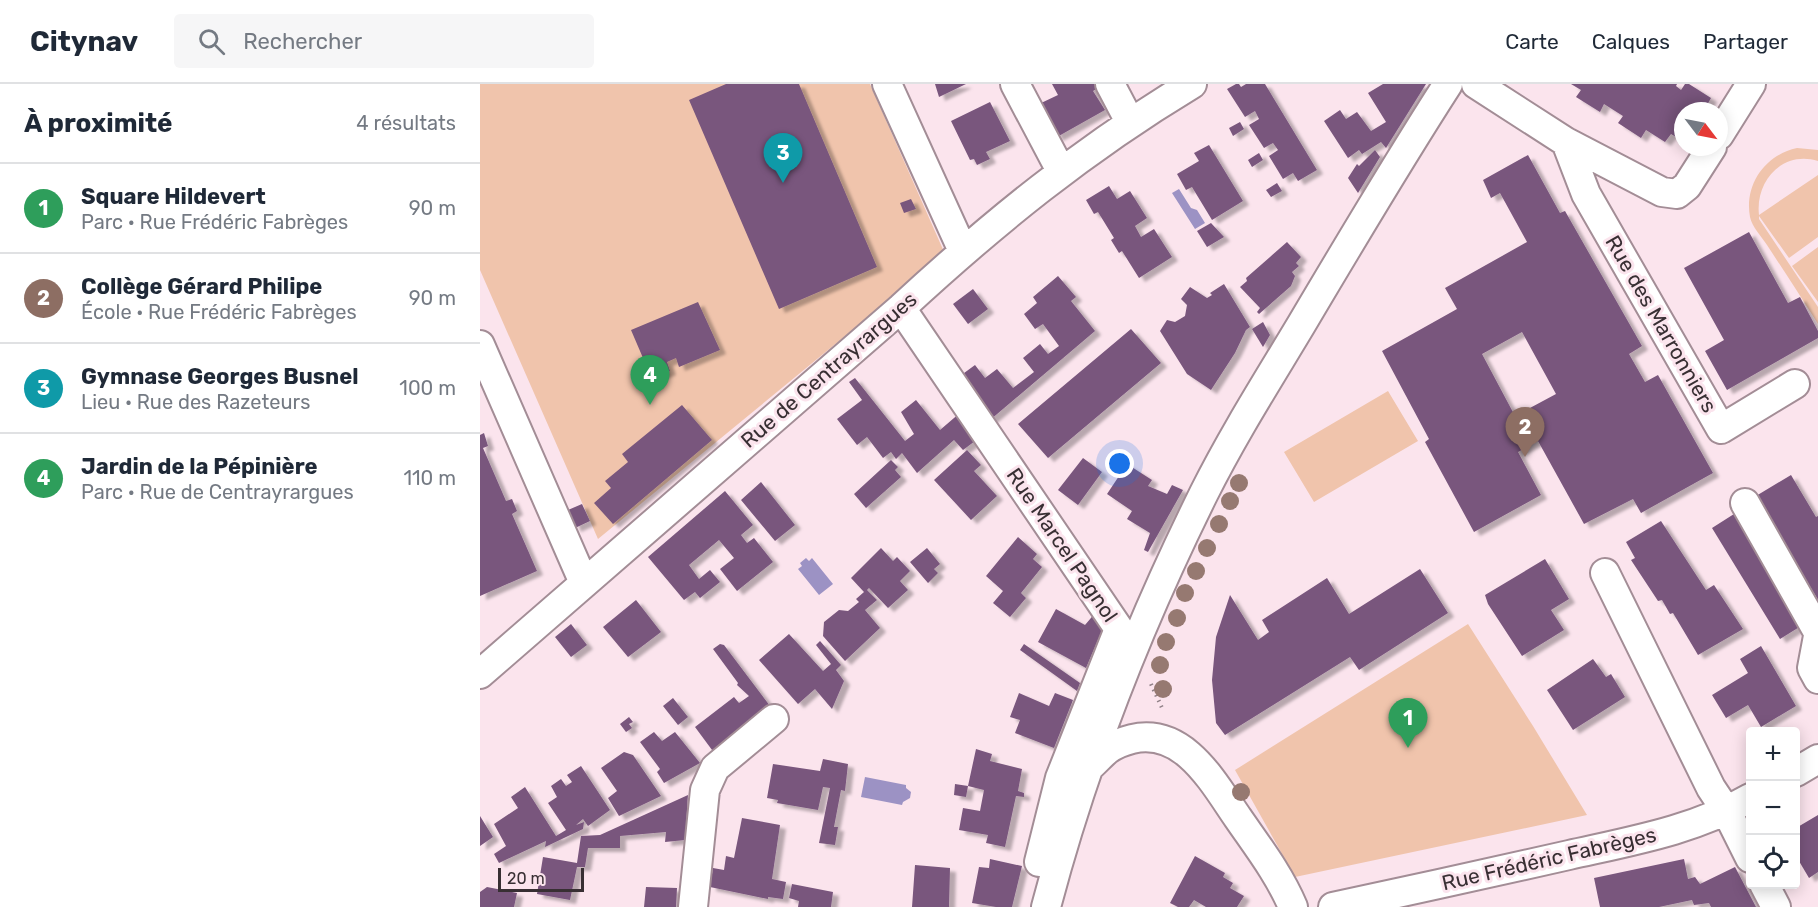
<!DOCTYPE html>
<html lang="fr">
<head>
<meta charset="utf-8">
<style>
  :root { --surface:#fff; --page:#f6f6f7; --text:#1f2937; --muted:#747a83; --line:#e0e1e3; --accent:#111827 }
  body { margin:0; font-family:Rubik,sans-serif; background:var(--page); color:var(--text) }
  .controls { position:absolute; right:18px; bottom:18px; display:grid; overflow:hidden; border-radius:6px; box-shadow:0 3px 15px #0003 }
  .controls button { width:54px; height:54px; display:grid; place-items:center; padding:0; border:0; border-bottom:2px solid var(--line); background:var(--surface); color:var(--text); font:30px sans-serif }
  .compass { position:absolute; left:1194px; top:18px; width:54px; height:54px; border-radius:50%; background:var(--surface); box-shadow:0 3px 15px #0003; rotate:122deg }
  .scale { position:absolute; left:18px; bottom:15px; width:86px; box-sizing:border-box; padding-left:6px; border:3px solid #382f33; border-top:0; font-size:16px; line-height:21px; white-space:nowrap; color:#382f33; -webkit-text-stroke:4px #fbe4ed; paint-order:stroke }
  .you { position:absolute; left:640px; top:380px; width:21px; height:21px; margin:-15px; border:4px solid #fff; border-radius:50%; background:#1a73e8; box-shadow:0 0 0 9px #1a73e833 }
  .badge { display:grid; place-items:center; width:39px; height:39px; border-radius:50%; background:var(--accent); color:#fff; font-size:20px; font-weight:700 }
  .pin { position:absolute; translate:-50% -50px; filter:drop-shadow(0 2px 3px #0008) }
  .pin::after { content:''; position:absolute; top:32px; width:21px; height:18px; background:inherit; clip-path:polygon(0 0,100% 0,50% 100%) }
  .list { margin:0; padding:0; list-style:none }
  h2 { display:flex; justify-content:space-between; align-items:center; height:78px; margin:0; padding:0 24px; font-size:26px }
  h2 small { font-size:20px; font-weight:400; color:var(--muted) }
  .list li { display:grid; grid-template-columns:39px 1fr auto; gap:18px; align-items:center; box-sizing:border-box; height:90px; padding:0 24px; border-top:2px solid var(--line) }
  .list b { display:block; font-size:22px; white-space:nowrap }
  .list p { margin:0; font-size:20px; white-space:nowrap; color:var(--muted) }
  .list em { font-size:20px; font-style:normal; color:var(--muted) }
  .icon { flex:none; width:33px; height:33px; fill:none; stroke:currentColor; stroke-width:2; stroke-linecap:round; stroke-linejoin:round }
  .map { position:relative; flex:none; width:1338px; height:823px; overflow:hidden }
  header { display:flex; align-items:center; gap:36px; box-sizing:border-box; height:84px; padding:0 30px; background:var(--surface); border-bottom:2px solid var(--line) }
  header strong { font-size:28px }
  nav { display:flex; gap:33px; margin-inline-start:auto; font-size:21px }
  .search { width:420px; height:54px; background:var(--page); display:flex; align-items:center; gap:15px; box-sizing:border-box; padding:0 21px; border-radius:6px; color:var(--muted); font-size:22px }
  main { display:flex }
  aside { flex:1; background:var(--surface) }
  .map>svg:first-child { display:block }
  .green { fill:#f0c4ac }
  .water { fill:#9c92c4 }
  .building { fill:#79567d; fill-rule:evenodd; filter:url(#shadow) }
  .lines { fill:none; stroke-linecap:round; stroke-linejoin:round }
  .minor-casing { stroke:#a38d96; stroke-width:32 }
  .path { stroke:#908187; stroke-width:4; stroke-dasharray:1.5 4.5; stroke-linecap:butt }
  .minor { stroke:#fff; stroke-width:28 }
  .tree { fill:#967971 }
  .labels { text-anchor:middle; stroke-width:6; stroke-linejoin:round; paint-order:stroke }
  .street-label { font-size:21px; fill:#382f33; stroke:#fbe4ed }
</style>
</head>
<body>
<header>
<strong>Citynav</strong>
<div class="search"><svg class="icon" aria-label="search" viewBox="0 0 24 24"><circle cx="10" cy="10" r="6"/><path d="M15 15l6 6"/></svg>Rechercher</div>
<nav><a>Carte</a><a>Calques</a><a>Partager</a></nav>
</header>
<main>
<aside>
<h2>À proximité<small>4 résultats</small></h2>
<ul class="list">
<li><span class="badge" style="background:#2e9e5b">1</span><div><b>Square Hildevert</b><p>Parc · Rue Frédéric Fabrèges</p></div><em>90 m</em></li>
<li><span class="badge" style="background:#8d6e63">2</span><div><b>Collège Gérard Philipe</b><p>École · Rue Frédéric Fabrèges</p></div><em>90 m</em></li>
<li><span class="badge" style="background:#0f9aa8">3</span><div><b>Gymnase Georges Busnel</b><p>Lieu · Rue des Razeteurs</p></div><em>100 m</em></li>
<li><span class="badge" style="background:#2e9e5b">4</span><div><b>Jardin de la Pépinière</b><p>Parc · Rue de Centrayrargues</p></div><em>110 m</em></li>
</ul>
</aside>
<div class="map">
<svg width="1338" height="823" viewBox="0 0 1338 823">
  <defs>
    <filter id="shadow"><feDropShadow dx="6" dy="4" stdDeviation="1.5" flood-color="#0004"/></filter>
  </defs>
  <rect width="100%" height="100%" fill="#fbe4ed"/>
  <path class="green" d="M0,0H390L465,170L118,455L0,186Z
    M1317,64L1338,66V77C1303,66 1275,97 1279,131L1338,91V153L1309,174L1279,132V135L1338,223V240C1321,213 1304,187 1287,161C1282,153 1272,143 1270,133C1264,101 1285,71 1317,64Z
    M1338,163V218L1312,182Z
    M908,307L938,357L834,418L804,368Z
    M988,540L1053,642L1107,731L815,793L755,686Z"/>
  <path class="water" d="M699,105L711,124L717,126L725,139L715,145L692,109Z
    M326,474L329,477L332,474L353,500L339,511L318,485L322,482L320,479Z
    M385,693L426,701V704L431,708L430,714L423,718L422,721L381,713Z"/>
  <path class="building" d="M246,0H319L397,183L299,225L209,16Z
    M455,0H486L459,13Z
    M572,0H617L619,3L613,7L625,26L577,53L559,20L578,11Z
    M756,0H759L761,3L766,0H785L837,86L818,97L813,89L803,95L789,72L798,66L793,59L784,64L769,41L779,35L775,27L765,33L747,5Z
    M903,0H946L906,64L901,58L882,70L879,66L868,74L844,37L860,26L866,35L877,28L891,47L906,38L888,9Z
    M1091,0H1197L1196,2L1201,6L1205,0H1209L1231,14L1227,21L1233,25L1232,27H1203V57L1191,50L1185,58L1166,46L1161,54L1138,39L1143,32L1124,20L1120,28L1096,13L1101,6Z
    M510,18L530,57L506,68L510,75L497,81L494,75L490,76L471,37Z
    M760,38L764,45L753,52L749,44Z
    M729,61L763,117L732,136L712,103L706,106L697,90L719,77L714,69Z
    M895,66L900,73L878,109L868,94L877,80L879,82Z
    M779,69L783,76L772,83L768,76Z
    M1048,71L1080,129L1085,127L1162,262L1149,270L1165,298L1178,291L1233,389L1161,429L1153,415L1104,440L1058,357L1038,368L1061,411L994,448L945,358L949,355L902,267L977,225L965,204L1047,158L1020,109L1011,114L1003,96ZM1042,248L1076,310L1035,332L1002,270Z
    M797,99L802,107L791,113L786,106Z
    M629,102L637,115L650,107L667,134L655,142L661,153L674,145L692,173L659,194L642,167L639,169L631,156L634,154L618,128L614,130L606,116Z
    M431,115L436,125L424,129L420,119Z
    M731,139L744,153L727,163L717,147Z
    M1269,148L1308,219L1320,213L1338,247V254L1247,306L1225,267L1244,256L1204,184Z
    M807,158L821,173L816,179L819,182L812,188L815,192L811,202L779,230L777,228L780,224L760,203L767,197L766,194Z
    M578,192L596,213L591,217L615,247L510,336L480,292L495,281L505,294L517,285L533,304L554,288L543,274L560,260L568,270L579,262L563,240L555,245L544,230L557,219L553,213Z
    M744,200L770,243L766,246L755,269L731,306L707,290L680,247L687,236L695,238L705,232L707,221L701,215L710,203L727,214L732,211L730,209Z
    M493,205L508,225L488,240L473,220Z
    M218,218L240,266L199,283L196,274L187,278L190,287L172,295L151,246Z
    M783,238L790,251L783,263L772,245Z
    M651,245L681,279L568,374L538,340Z
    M375,294L425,357L434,350L421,328L436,316L460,346L481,328L499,354L483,366L474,356L437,389L422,369L416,375L411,368L403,374L387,353L377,361L357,335L382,316L369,298Z
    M202,321L232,356L133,440L114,419L131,404L125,397L148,378L142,370Z
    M4,349L8,362L3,364L26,417L32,415L37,427L32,430L57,487L0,512V351Z
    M487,366L501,381L494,387L517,412L491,436L454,396Z
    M603,374L622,388L598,421L578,406Z
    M411,376L418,383L415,386L421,393L386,424L374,410Z
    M647,380L672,396L668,402L687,410L692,401L703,406L668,468L664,466L670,449L647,435L652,427L627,410Z
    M1311,391L1336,433L1338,432V516L1276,412Z
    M281,398L315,441L295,457L261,416Z
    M245,407L273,441L261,451L267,459L274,454L293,478L257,507L240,485L254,474L239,456L209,481L219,495L230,486L240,498L220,514L215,508L204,516L168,473Z
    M102,420L110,437L95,444L88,426Z
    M1254,430L1321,542L1300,555L1232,444Z
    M1181,437L1226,506L1234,501L1263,545L1218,571L1193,529L1190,530L1182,516L1178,517L1151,476L1155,474L1146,458Z
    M538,453L557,470L553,475L562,483L541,509L546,514L530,533L513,519L523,507L506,492Z
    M401,464L413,477L417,473L430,487L420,497L428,506L408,524L389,504L387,506L397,516L385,526L400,544L365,577L343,552L344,538L359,526L368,527L379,518L376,515L384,508L371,494Z
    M447,464L460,480L454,485L458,489L448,499L430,478Z
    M1065,475L1089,515L1071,526L1084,546L1042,572L1008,520L1005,511Z
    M940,485L968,529L879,586L870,573L745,651L736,639L732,596L736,553L750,511L778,556L789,548L782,536L847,494L869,530Z
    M156,516L181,548L148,573L123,543Z
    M576,525L605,541L616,528L623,544L606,584L558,558Z
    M91,540L107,561L91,573L75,553Z
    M309,550L343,587L351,580L336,561L340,557L361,581L356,586L364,597L352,625L335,605L318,620L279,576Z
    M240,560L244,561L290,622L288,628L235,670L215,643L254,613L259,619L269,612L257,601L258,599L233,565Z
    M544,560L600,599L597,607L540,566Z
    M1281,562L1316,622L1281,643L1268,621L1246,634L1232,611L1268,589L1260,575Z
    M1113,575L1126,593L1131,590L1145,613L1093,646L1067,606Z
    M539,609L569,622L575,609L593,616L574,664L535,649L540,636L530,633Z
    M193,614L208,633L198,641L183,622Z
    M149,633L153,638L149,640L152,644L146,648L140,640Z
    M174,648L182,657L195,648L220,679L184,699L177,688L180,685L160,658Z
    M496,665L512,670L510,677L542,685L538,707L544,709V713L536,712L525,763L506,759L508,751L479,746L483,724L500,727L504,706L488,702L486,713L474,711L475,700L488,702Z
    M144,668L153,671L181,712L139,732L128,714L137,707L121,684Z
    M343,675L368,680L365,707L361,706L354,743H358L355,761L339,759L350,704L343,703L338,726L297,719L298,716L287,714L293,680L340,687Z
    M101,682L130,726L108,742L103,735L96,741L104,738L103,745L65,763L66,757L19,779L14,770L26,762L14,740L38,724L31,713L45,703L76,752L86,746L68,719L77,713L71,702L81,695L86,702L92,698L87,691Z
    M208,711L205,756L185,758L186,748L140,752V764H108L105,783H97L90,816L57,810L63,773L97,779L101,752L120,751Z
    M1338,731V788L1329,794L1316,772V744Z
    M0,732L13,753L0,762Z
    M262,734L300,741L292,795L306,798L303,815L288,813V815L230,803L233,784L244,786L246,772L254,774Z
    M715,772L745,789L743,793L753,799L750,804L764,812L757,823H726L714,816L709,823H698L690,819Z
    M510,775L542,782L532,823H516L492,819L499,783L509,784Z
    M1204,775L1208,795L1215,793L1220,800L1255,783L1276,823H1231L1229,819L1214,821L1212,816L1179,823H1120L1114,794Z
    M435,781L470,784L469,823H432Z
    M312,800L353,808L351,823H318L319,817L309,814Z
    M7,803L37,809L34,823H0V808Z
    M166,803L197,804L196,823H164Z"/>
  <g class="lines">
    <defs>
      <path id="minor" d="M407,0L483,167
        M535,0L581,87
        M630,0L650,38
        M996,0L1086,58L1182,108L1197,110L1207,102L1232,63
        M1239,51L1271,0
        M1086,58L1106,110L1241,345L1315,300
        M421,224L639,545L580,694L559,778
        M0,261L104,499
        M1265,419L1338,548
        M1125,489L1231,704L1247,728L1270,774
        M1338,552L1332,584L1338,595
        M0,590L421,224C513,139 604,65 712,0
        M607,685C614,679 620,672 627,666C634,661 644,657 652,655C704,643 733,698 758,734C778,763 799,790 813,823
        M1316,688L1338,675
        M1284,800L1296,823
        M213,823L225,706L235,684L294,635
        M566,823C604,679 658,542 724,409C753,351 788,296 821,241C869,160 917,79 968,0
        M853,823C932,806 1010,789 1089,771C1151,757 1215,746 1270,714"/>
    </defs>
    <use href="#minor" class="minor-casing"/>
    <path class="path" d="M671,600L683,626"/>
    <use href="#minor" class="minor"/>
  </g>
  <g class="tree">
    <circle cx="759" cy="399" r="9"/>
    <circle cx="750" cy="417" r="9"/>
    <circle cx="739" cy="440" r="9"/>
    <circle cx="727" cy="464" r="9"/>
    <circle cx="716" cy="487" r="9"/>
    <circle cx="705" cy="509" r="9"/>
    <circle cx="697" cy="534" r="9"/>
    <circle cx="686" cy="558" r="9"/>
    <circle cx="680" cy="581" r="9"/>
    <circle cx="683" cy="605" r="9"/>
    <circle cx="761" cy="708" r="9"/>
  </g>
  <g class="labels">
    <g class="street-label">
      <text transform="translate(1181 240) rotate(60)" y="7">Rue des Marronniers</text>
      <text transform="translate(349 286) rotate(-41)" y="7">Rue de Centrayrargues</text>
      <text transform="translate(582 461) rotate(56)" y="7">Rue Marcel Pagnol</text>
      <text transform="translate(1069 775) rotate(-13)" y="7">Rue Frédéric Fabrèges</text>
    </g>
  </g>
</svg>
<div class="controls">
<button>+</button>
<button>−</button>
<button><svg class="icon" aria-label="locate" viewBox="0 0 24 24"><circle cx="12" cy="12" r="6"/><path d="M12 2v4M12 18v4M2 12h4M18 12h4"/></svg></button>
</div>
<svg class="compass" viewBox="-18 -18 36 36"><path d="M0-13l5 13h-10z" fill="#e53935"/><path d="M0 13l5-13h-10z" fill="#747a83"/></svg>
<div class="scale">20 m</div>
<div class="you"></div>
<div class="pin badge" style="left:928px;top:664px;background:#2e9e5b">1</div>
<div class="pin badge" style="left:1045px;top:373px;background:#8d6e63">2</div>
<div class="pin badge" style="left:303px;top:99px;background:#0f9aa8">3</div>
<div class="pin badge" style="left:170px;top:321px;background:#2e9e5b">4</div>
</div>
</main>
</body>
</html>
